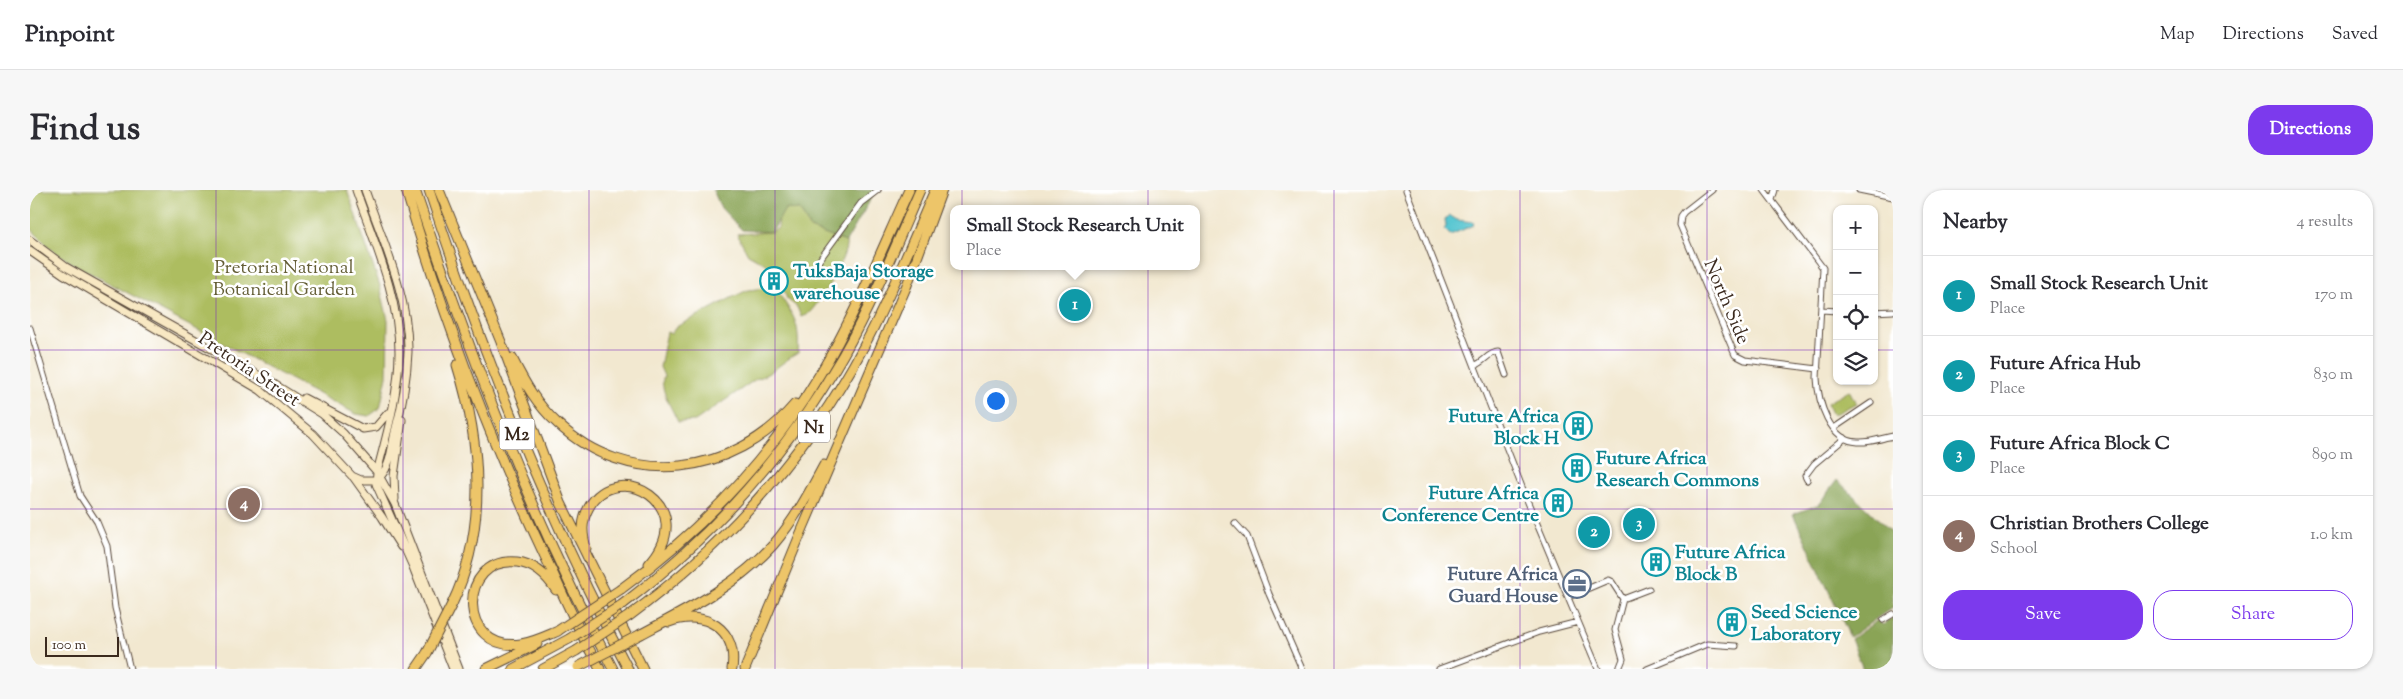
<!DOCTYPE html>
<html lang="en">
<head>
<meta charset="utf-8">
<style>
  :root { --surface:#fff; --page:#f7f7f7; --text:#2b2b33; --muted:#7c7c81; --line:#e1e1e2; --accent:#7c3aed }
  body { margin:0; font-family:"Sorts Mill Goudy",serif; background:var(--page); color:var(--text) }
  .controls { position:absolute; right:15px; top:15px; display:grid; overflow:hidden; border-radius:10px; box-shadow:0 1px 4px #0004 }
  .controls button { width:45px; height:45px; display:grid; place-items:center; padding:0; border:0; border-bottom:1px solid var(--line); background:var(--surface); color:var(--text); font:25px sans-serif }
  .scale { position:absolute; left:15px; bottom:12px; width:74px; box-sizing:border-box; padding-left:5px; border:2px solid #3b2a1e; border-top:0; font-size:14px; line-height:18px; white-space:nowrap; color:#3b2a1e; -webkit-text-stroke:4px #fff; paint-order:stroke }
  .you { position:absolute; left:965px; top:210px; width:18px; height:18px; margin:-12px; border:4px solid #fff; border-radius:50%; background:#1a73e8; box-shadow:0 0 0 8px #1a73e833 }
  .badge { display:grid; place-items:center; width:32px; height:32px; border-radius:50%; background:var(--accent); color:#fff; font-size:16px; font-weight:700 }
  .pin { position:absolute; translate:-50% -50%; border:2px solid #fff; box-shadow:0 1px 5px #0006 }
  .popup { position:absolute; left:920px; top:15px; width:250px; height:65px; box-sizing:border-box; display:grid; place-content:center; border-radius:10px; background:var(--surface); filter:drop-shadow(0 1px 4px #0005); font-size:16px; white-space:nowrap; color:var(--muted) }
  .popup b { font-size:19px; color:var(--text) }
  .popup::after { content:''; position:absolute; left:50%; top:100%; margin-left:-10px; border:10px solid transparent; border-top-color:var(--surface) }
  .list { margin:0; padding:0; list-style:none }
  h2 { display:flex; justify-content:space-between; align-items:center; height:65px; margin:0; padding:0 20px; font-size:21px }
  h2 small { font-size:16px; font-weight:400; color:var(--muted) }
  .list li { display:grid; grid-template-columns:32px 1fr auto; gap:15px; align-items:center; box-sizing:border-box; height:80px; padding:0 20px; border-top:1px solid var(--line) }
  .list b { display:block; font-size:19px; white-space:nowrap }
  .list p { margin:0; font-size:16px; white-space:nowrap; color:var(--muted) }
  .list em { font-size:16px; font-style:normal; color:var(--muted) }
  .actions { display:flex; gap:10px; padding:15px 20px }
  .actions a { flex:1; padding:11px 0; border:1px solid var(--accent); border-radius:20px; text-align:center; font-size:18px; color:var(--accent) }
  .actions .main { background:var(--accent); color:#fff }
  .icon { flex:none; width:28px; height:28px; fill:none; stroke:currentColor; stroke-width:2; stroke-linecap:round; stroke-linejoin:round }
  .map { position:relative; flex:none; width:1863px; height:479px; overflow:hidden; border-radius:20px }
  header { display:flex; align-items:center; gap:30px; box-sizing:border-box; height:70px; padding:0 25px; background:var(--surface); border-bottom:1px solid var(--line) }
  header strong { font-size:24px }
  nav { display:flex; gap:28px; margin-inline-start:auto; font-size:18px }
  .intro { display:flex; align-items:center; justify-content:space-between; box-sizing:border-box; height:120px; padding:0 30px }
  h1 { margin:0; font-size:35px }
  .button { padding:12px 22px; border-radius:20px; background:var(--accent); color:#fff; font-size:18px; font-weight:700 }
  main { display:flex; gap:30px; padding:0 30px }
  aside { flex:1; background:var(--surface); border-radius:20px; box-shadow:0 1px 4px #0004 }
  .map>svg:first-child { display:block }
  .green { fill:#adbd60; stroke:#74743f }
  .forest { fill:#8aa456; stroke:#62673a }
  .water { fill:#59c6d1; stroke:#4a7878 }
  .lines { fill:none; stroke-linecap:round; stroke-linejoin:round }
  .minor-casing { stroke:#564639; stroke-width:7 }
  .secondary-casing { stroke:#564639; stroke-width:9 }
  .motorway-casing { stroke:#564639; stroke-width:11 }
  .minor { stroke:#fff; stroke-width:5 }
  .secondary { stroke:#f8e8c3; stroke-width:7 }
  .motorway { stroke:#edc569; stroke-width:9 }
  .motorway-bridge-casing { stroke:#564639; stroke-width:11; stroke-linecap:butt }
  .motorway-bridge { stroke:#edc569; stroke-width:9 }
  .grid { fill:none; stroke:#7b2cbf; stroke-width:1; stroke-opacity:0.55 }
  .labels { text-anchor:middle; stroke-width:5; stroke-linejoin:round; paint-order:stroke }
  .shield { fill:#fff; stroke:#766a62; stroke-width:1 }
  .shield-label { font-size:18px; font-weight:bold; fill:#3b2a1e }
  .park-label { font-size:19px; fill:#635d35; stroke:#fff }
  .culture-label { font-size:19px; font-weight:bold; fill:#0d838f; stroke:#fff; text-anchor:start }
  .street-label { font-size:19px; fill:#3b2a1e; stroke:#fff }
  .service-label { font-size:19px; font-weight:bold; fill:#4e5e75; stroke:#fff; text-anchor:end }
</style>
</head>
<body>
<header>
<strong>Pinpoint</strong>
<nav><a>Map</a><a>Directions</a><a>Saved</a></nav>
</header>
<div class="intro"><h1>Find us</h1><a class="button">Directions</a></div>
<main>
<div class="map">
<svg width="1863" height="479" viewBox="0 0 1863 479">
  <rect width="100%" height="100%" fill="#fff"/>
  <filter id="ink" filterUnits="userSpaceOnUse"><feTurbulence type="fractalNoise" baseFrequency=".02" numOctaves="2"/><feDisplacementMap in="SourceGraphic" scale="10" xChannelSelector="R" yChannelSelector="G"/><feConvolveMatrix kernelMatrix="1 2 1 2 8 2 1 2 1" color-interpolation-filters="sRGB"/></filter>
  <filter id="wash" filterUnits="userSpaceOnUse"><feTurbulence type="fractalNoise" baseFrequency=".0096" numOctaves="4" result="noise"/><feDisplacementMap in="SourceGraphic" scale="20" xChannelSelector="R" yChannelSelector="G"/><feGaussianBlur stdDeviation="1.12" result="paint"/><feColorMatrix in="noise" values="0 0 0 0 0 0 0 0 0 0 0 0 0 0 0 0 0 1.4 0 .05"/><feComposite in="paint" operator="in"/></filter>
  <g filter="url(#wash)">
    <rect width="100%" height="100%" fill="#f2e8d0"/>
    <path class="green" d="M0,0H317L350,96L358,130L357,186L350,218L339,226L326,224L45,75L22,60L0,38Z
      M754,19L770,20L780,39L816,52C819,64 791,110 781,121C779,124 775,125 771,127L767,117L757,109L749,88L734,73L718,64L707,44L742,42L748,38L749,27Z
      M736,98L746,99C763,126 770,130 768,163C753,171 742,184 726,189L665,231L648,232C643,220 628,198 634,186L630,177L637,142L641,144L646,137L703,107L718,100Z
      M1819,200L1826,213L1803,225L1797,213Z"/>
    <path class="forest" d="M683,0H846L816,52L780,39L770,20L755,19L742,42L712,40L691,18Z
      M1807,290L1863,343V417L1820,447L1763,324L1788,315Z
      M1863,427V479H1833L1821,449L1848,430L1853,435Z"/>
    <path class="water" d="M1419,25L1427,30L1443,32L1444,35L1420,45L1414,39L1416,37L1415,29Z"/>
  </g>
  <g filter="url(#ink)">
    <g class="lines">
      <defs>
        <path id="minor" d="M1376,0L1497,310L1568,479
          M1682,0L1654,22L1651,26L1650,35L1705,165L1715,170L1788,179
          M1734,0L1793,78L1787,188C1788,211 1799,251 1828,252C1840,253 1852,248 1863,246
          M1829,0L1863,7
          M1742,10L1745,0
          M788,72L831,13L848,0
          M1792,120L1807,121
          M1844,122L1863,121
          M0,138L50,306L67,332L77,356L85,418L100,479
          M1445,175C1453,173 1459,162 1468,162L1476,185
          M1804,238L1841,213
          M1777,290L1775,286L1784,274L1815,248
          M1205,333L1217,346L1239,404L1272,479
          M1538,407L1578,390L1582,392L1593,409L1619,399
          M1853,430L1863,424
          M0,478L1,479
          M1409,479L1509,442L1548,432
          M1589,479L1593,469L1585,440L1593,409
          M1617,479L1677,454L1706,456"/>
        <path id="secondary" d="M326,0C344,52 369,106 369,162C369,202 357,244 347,282L346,294L384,379
          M0,50L36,77L244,194L292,224L313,243L347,282L365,314L429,479
          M0,61L33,84L230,200L283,244L322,286L331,290H346C361,280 361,259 365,242C372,216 377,189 378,162C379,106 353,52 335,0
          M274,208L333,239L346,237L358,223
          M324,288L352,327L371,357
          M365,309L364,286L372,230
          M383,377L423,479"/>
        <path id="motorway" d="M376,0C414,130 462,255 520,377C536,411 551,446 570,479
          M385,0C440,164 501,327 583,479
          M399,0C453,165 517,325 598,479
          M409,0L471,152L531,313L613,479
          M482,168C494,192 507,215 527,233C599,301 704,286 765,214
          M556,358C552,344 551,331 559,317C588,267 672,316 619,374
          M591,399C671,341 739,269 790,184C825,126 851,61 879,0
          M526,400C517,386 505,374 487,372C427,366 427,463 491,454C504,452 516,446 528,441
          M422,414C458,339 451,252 427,175
          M593,414C683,346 757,263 813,165C843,112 866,55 890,0
          M599,426C697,354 777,263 834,156C861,106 882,52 905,0
          M639,432C675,419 708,439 702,479
          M611,444C657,420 707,395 743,355C764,331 779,303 794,275
          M386,479L397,463
          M456,479L507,454
          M483,479L539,449
          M513,479L546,461
          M715,479L770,345L877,95L912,0"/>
      </defs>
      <use href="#minor" class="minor-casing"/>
      <use href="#secondary" class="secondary-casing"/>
      <use href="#motorway" class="motorway-casing"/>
      <use href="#minor" class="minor"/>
      <use href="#secondary" class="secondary"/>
      <use href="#motorway" class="motorway"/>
      <defs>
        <path id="motorway-bridge" d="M529,440L591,399
          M539,449L593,414
          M546,461L599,426
          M397,463L422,414
          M548,477L611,444"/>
      </defs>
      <use href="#motorway-bridge" class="motorway-bridge-casing"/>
      <use href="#motorway-bridge" class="motorway-bridge"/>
    </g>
  </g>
  <path class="grid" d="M186,0V479M373,0V479M559,0V479M745,0V479M932,0V479M1118,0V479M1304,0V479M1490,0V479M1677,0V479M0,160H1807M1844,160H1863M0,319H1863"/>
  <defs>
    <symbol id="building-ring" viewBox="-11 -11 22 22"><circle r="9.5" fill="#fff" stroke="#0f9aa8" stroke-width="1.5"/><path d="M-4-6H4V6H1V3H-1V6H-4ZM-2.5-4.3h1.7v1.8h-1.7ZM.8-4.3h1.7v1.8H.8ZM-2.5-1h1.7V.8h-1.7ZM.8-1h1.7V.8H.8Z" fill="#0f9aa8"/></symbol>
    <symbol id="office-ring" viewBox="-11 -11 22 22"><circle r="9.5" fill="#fff" stroke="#5c6f8a" stroke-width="1.5"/><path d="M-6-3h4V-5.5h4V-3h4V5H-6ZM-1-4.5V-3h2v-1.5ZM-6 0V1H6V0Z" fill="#5c6f8a"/></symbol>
  </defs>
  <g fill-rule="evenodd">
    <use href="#building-ring" x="728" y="75" width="32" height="32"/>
    <use href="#building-ring" x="1532" y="220" width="32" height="32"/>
    <use href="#building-ring" x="1531" y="262" width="32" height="32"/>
    <use href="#building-ring" x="1512" y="297" width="32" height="32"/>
    <use href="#building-ring" x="1610" y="356" width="32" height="32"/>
    <use href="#office-ring" x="1531" y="378" width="32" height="32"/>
    <use href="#building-ring" x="1686" y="416" width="32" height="32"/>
  </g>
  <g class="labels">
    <g class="shield">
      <rect x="768" y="221.5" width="32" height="31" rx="4"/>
      <rect x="469.5" y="228.5" width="35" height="31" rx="4"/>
    </g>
    <g class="shield-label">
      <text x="784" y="243">N1</text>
      <text x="487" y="250">M2</text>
    </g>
    <g class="park-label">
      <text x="254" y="83">Pretoria National<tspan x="254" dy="22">Botanical Garden</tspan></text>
    </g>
    <g class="culture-label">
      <text x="763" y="87">TuksBaja Storage<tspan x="763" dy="22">warehouse</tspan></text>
      <text x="1529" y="232" text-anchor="end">Future Africa<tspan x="1529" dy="22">Block H</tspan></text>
      <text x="1566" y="274">Future Africa<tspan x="1566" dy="22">Research Commons</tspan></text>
      <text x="1509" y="309" text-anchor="end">Future Africa<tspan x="1509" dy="22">Conference Centre</tspan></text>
      <text x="1645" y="368">Future Africa<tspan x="1645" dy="22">Block B</tspan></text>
      <text x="1721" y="428">Seed Science<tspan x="1721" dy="22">Laboratory</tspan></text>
    </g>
    <g class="street-label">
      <text transform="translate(1698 111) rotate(67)" y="7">North Side</text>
      <text transform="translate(220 178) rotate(34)" y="7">Pretoria Street</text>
    </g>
    <g class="service-label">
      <text x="1528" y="390">Future Africa<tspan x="1528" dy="22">Guard House</tspan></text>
    </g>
  </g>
</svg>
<div class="controls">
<button>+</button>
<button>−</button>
<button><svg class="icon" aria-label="locate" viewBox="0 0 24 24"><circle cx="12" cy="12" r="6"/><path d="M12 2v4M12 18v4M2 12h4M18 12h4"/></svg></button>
<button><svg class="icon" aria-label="layers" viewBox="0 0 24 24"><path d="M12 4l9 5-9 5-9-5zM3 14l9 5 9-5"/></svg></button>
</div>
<div class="scale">100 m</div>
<div class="you"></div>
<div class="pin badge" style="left:1045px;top:115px;background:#0f9aa8">1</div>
<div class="popup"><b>Small Stock Research Unit</b>Place</div>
<div class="pin badge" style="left:1564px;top:342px;background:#0f9aa8">2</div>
<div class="pin badge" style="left:1609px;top:334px;background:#0f9aa8">3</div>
<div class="pin badge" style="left:214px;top:314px;background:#8d6e63">4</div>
</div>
<aside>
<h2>Nearby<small>4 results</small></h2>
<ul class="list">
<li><span class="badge" style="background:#0f9aa8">1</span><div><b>Small Stock Research Unit</b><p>Place</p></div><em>170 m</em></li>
<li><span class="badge" style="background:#0f9aa8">2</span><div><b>Future Africa Hub</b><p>Place</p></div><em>830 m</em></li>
<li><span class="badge" style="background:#0f9aa8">3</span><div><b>Future Africa Block C</b><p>Place</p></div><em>890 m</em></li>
<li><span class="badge" style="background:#8d6e63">4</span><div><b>Christian Brothers College</b><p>School</p></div><em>1.0 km</em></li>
</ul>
<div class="actions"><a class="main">Save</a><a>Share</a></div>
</aside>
</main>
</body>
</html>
